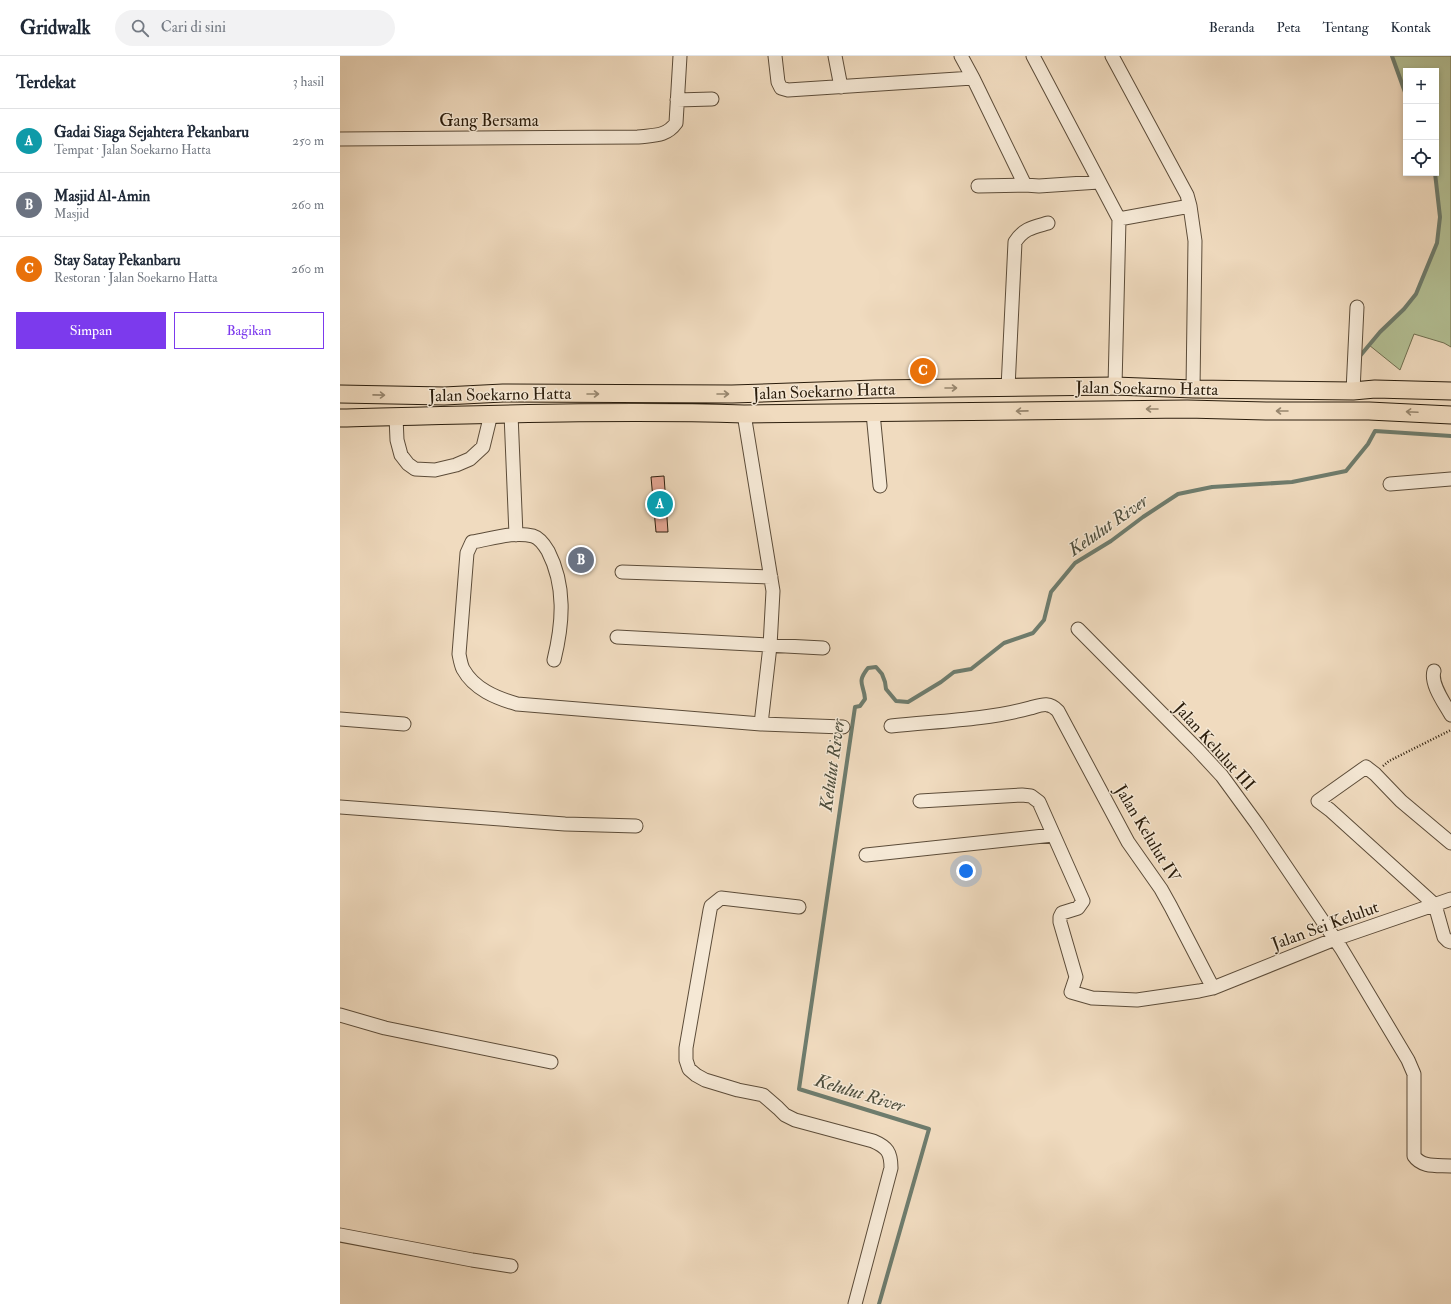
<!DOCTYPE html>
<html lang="id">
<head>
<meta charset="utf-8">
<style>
  :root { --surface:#fff; --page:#f2f2f3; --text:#1f2937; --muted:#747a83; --line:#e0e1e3; --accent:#7c3aed }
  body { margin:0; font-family:"IM FELL Double Pica",serif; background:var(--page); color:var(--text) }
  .controls { position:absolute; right:12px; top:12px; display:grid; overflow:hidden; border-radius:0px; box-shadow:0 2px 6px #0003 }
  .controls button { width:36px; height:36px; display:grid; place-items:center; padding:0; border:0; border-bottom:1px solid var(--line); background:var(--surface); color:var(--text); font:20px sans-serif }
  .you { position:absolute; left:626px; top:815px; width:14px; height:14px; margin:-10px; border:3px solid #fff; border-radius:50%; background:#1a73e8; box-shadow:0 0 0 6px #1a73e833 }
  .badge { display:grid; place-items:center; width:26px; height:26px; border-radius:50%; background:var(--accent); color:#fff; font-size:13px; font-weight:700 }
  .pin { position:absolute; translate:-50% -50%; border:2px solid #fff; box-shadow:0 1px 4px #0006 }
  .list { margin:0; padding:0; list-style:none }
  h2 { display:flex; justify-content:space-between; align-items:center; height:52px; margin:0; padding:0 16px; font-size:17px }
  h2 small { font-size:13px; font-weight:400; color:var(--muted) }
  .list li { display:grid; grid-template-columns:26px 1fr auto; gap:12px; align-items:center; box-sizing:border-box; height:64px; padding:0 16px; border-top:1px solid var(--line) }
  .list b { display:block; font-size:15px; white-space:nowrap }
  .list p { margin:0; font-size:13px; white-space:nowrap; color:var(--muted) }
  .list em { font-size:13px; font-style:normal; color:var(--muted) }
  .actions { display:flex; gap:8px; padding:12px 16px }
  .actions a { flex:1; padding:9px 0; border:1px solid var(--accent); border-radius:0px; text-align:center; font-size:14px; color:var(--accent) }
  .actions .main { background:var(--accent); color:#fff }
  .icon { flex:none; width:22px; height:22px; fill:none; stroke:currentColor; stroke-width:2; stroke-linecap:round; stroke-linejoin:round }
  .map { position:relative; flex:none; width:1111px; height:1248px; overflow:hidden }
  header { display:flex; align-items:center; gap:24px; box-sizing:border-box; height:56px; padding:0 20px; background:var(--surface); border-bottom:1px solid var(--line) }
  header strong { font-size:19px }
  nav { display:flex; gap:22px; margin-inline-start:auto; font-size:14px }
  .search { width:280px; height:36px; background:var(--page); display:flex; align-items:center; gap:10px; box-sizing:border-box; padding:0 14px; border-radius:22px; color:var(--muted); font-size:15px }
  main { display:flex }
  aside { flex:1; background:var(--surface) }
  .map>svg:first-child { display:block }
  .green { fill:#b4c196; stroke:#706f51 }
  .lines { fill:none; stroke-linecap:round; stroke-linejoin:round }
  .stream { stroke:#6e7c6d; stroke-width:4 }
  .building { fill:#e7a896; stroke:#2b1d0c }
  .minor-casing { stroke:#5c4c39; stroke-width:15 }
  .major-casing { stroke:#2b1d0c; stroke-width:19 }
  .path { stroke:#2b1d0c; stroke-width:2.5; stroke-dasharray:1 2; stroke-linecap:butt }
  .minor { stroke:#f5e8d5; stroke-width:13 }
  .major { stroke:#f0dbbf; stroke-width:17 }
  .oneway { stroke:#97866e }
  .labels { text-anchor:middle; stroke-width:3; stroke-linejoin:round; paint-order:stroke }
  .street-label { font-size:17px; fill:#2b1d0c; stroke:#f5e8d5 }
  .water-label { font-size:18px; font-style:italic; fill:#4d4d3c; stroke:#f5e8d5 }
</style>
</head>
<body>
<header>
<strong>Gridwalk</strong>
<div class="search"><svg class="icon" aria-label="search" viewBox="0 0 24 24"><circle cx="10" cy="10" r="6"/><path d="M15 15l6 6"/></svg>Cari di sini</div>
<nav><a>Beranda</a><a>Peta</a><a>Tentang</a><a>Kontak</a></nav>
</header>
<main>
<aside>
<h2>Terdekat<small>3 hasil</small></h2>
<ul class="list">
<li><span class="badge" style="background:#0f9aa8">A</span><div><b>Gadai Siaga Sejahtera Pekanbaru</b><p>Tempat · Jalan Soekarno Hatta</p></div><em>250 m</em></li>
<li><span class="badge" style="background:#6b7280">B</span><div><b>Masjid Al-Amin</b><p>Masjid</p></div><em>260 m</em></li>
<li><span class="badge" style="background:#e8710a">C</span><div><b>Stay Satay Pekanbaru</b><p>Restoran · Jalan Soekarno Hatta</p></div><em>260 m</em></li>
</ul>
<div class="actions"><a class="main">Simpan</a><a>Bagikan</a></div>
</aside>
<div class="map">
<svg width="1111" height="1248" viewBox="0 0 1111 1248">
  <rect width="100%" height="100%" fill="#f0dbbf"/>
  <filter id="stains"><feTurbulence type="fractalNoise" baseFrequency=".005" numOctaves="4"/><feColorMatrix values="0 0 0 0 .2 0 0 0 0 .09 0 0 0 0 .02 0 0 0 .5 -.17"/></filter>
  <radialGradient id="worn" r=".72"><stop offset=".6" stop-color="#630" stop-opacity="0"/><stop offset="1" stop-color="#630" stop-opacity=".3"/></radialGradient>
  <path class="green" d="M1052,0H1111V291L1104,287L1074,278L1060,314L1029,289L1038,278L1064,253L1076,238L1097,187L1100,161L1095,117H1096V15H1066V39Z"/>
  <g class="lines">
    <path class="stream" d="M1052,0L1066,39
      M1020,300L1040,276L1064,253L1076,238L1097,187L1100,161L1095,117
      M539,1248L589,1073L459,1033L515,651L520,650L525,643C524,628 516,627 528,612L536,611L542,618L545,626L546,633L556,645L568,646L601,626L614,616L631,613L664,587L693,577L704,564L711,536L735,507L771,485L803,461L838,438L872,431L952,426L1006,415L1028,388L1035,375L1111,380"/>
  </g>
  <path class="building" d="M324,420L328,476H316L311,421Z"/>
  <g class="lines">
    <defs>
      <path id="minor" d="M435,0L438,26L441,32L448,34L633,22L621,0
        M495,0L501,31
        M693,0L779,163L775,330
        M772,0L847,139L850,150L855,185L853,333
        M633,22L685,129L699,130L759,126
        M337,44L372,43
        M0,83L298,81C313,79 326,81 336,67L340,0
        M638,130L685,129
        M779,163L850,150
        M668,332L675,186C684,172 694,171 708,167
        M1013,335L1017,251
        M533,357L540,430
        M171,358L176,479
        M404,358L433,535L430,590L421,668
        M56,361L57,384L61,399L68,408L75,413L95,414L116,409L130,403L143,391L151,358
        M1050,428L1111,423
        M282,516L431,521
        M738,573L857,693L882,720L917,768L1001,892L1068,1004L1074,1018V1100C1082,1112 1098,1109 1111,1110
        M277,581L483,592
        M214,604C223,567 226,530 208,495C205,490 200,482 193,480C174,475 151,483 132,486L127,497L119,598C120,603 121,609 123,613C134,633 156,642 177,648L421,668L503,671
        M1094,615C1090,628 1105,648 1111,659
        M0,663L64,668
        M551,670C597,665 646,664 690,652C701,649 709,645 718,655L788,786L821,833L831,851L873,932
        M580,745L682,739L691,740L699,746L743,845L738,852L722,857L720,861V866L736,921L731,936L752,942L797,944L859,935L873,932L995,883L1111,843
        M0,751L225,768L296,770
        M1111,787L1061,745L1035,718L1026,711L978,745L990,754L1095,849L1104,881L1108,885L1111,886
        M526,799L713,779
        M459,851L381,842L371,850L370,854L346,992V1004L349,1013L356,1019L365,1024L398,1034L423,1039L438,1052L445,1059L455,1064L533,1085C547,1091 551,1096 551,1112L515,1248
        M0,959L45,972L211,1006
        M0,1179L132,1204L171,1210"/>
      <path id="major" d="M0,338L104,340L163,337L392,338L535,333L775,330L853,333L1013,335L1035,333L1111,335
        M0,362C135,359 269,354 404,358L847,353L926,355H1029L1111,359"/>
    </defs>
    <use href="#minor" class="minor-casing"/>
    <use href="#major" class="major-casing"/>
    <path class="path" d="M1043,710L1049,705L1111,674"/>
    <use href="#minor" class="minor"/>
    <use href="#major" class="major"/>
  </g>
  <defs><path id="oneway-shaft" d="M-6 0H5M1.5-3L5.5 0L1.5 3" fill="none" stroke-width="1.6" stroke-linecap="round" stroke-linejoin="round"/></defs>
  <g class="oneway">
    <use href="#oneway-shaft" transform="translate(611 332)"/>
    <use href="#oneway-shaft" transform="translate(253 338)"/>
    <use href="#oneway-shaft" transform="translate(383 338)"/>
    <use href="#oneway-shaft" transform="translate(39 339) rotate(1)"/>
    <use href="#oneway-shaft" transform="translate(812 353) rotate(180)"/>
    <use href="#oneway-shaft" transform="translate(682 355) rotate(179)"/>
    <use href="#oneway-shaft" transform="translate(942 355) rotate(-180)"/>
    <use href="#oneway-shaft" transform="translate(1072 356) rotate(-177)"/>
  </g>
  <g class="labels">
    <g class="street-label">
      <text x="149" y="70">Gang Bersama</text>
      <text transform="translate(807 332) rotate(1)" y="6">Jalan Soekarno Hatta</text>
      <text transform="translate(484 335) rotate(-2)" y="6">Jalan Soekarno Hatta</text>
      <text transform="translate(160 338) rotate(-1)" y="6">Jalan Soekarno Hatta</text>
      <text transform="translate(875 690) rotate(48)" y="6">Jalan Kelulut III</text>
      <text transform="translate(808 777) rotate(59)" y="6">Jalan Kelulut IV</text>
      <text transform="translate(985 869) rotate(-20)" y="6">Jalan Sei Kelulut</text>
    </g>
    <g class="water-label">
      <text transform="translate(768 469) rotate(-35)" y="6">Kelulut River</text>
      <text transform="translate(492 709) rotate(-82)" y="6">Kelulut River</text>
      <text transform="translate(520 1037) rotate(17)" y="6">Kelulut River</text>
    </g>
  </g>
  <rect width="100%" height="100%" filter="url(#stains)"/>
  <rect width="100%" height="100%" fill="url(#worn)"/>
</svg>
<div class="controls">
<button>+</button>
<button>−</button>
<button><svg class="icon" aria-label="locate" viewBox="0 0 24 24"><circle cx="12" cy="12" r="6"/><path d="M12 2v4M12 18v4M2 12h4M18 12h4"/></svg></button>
</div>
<div class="you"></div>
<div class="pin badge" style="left:320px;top:448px;background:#0f9aa8">A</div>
<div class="pin badge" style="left:241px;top:504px;background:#6b7280">B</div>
<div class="pin badge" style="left:583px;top:315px;background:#e8710a">C</div>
</div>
</main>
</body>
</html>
